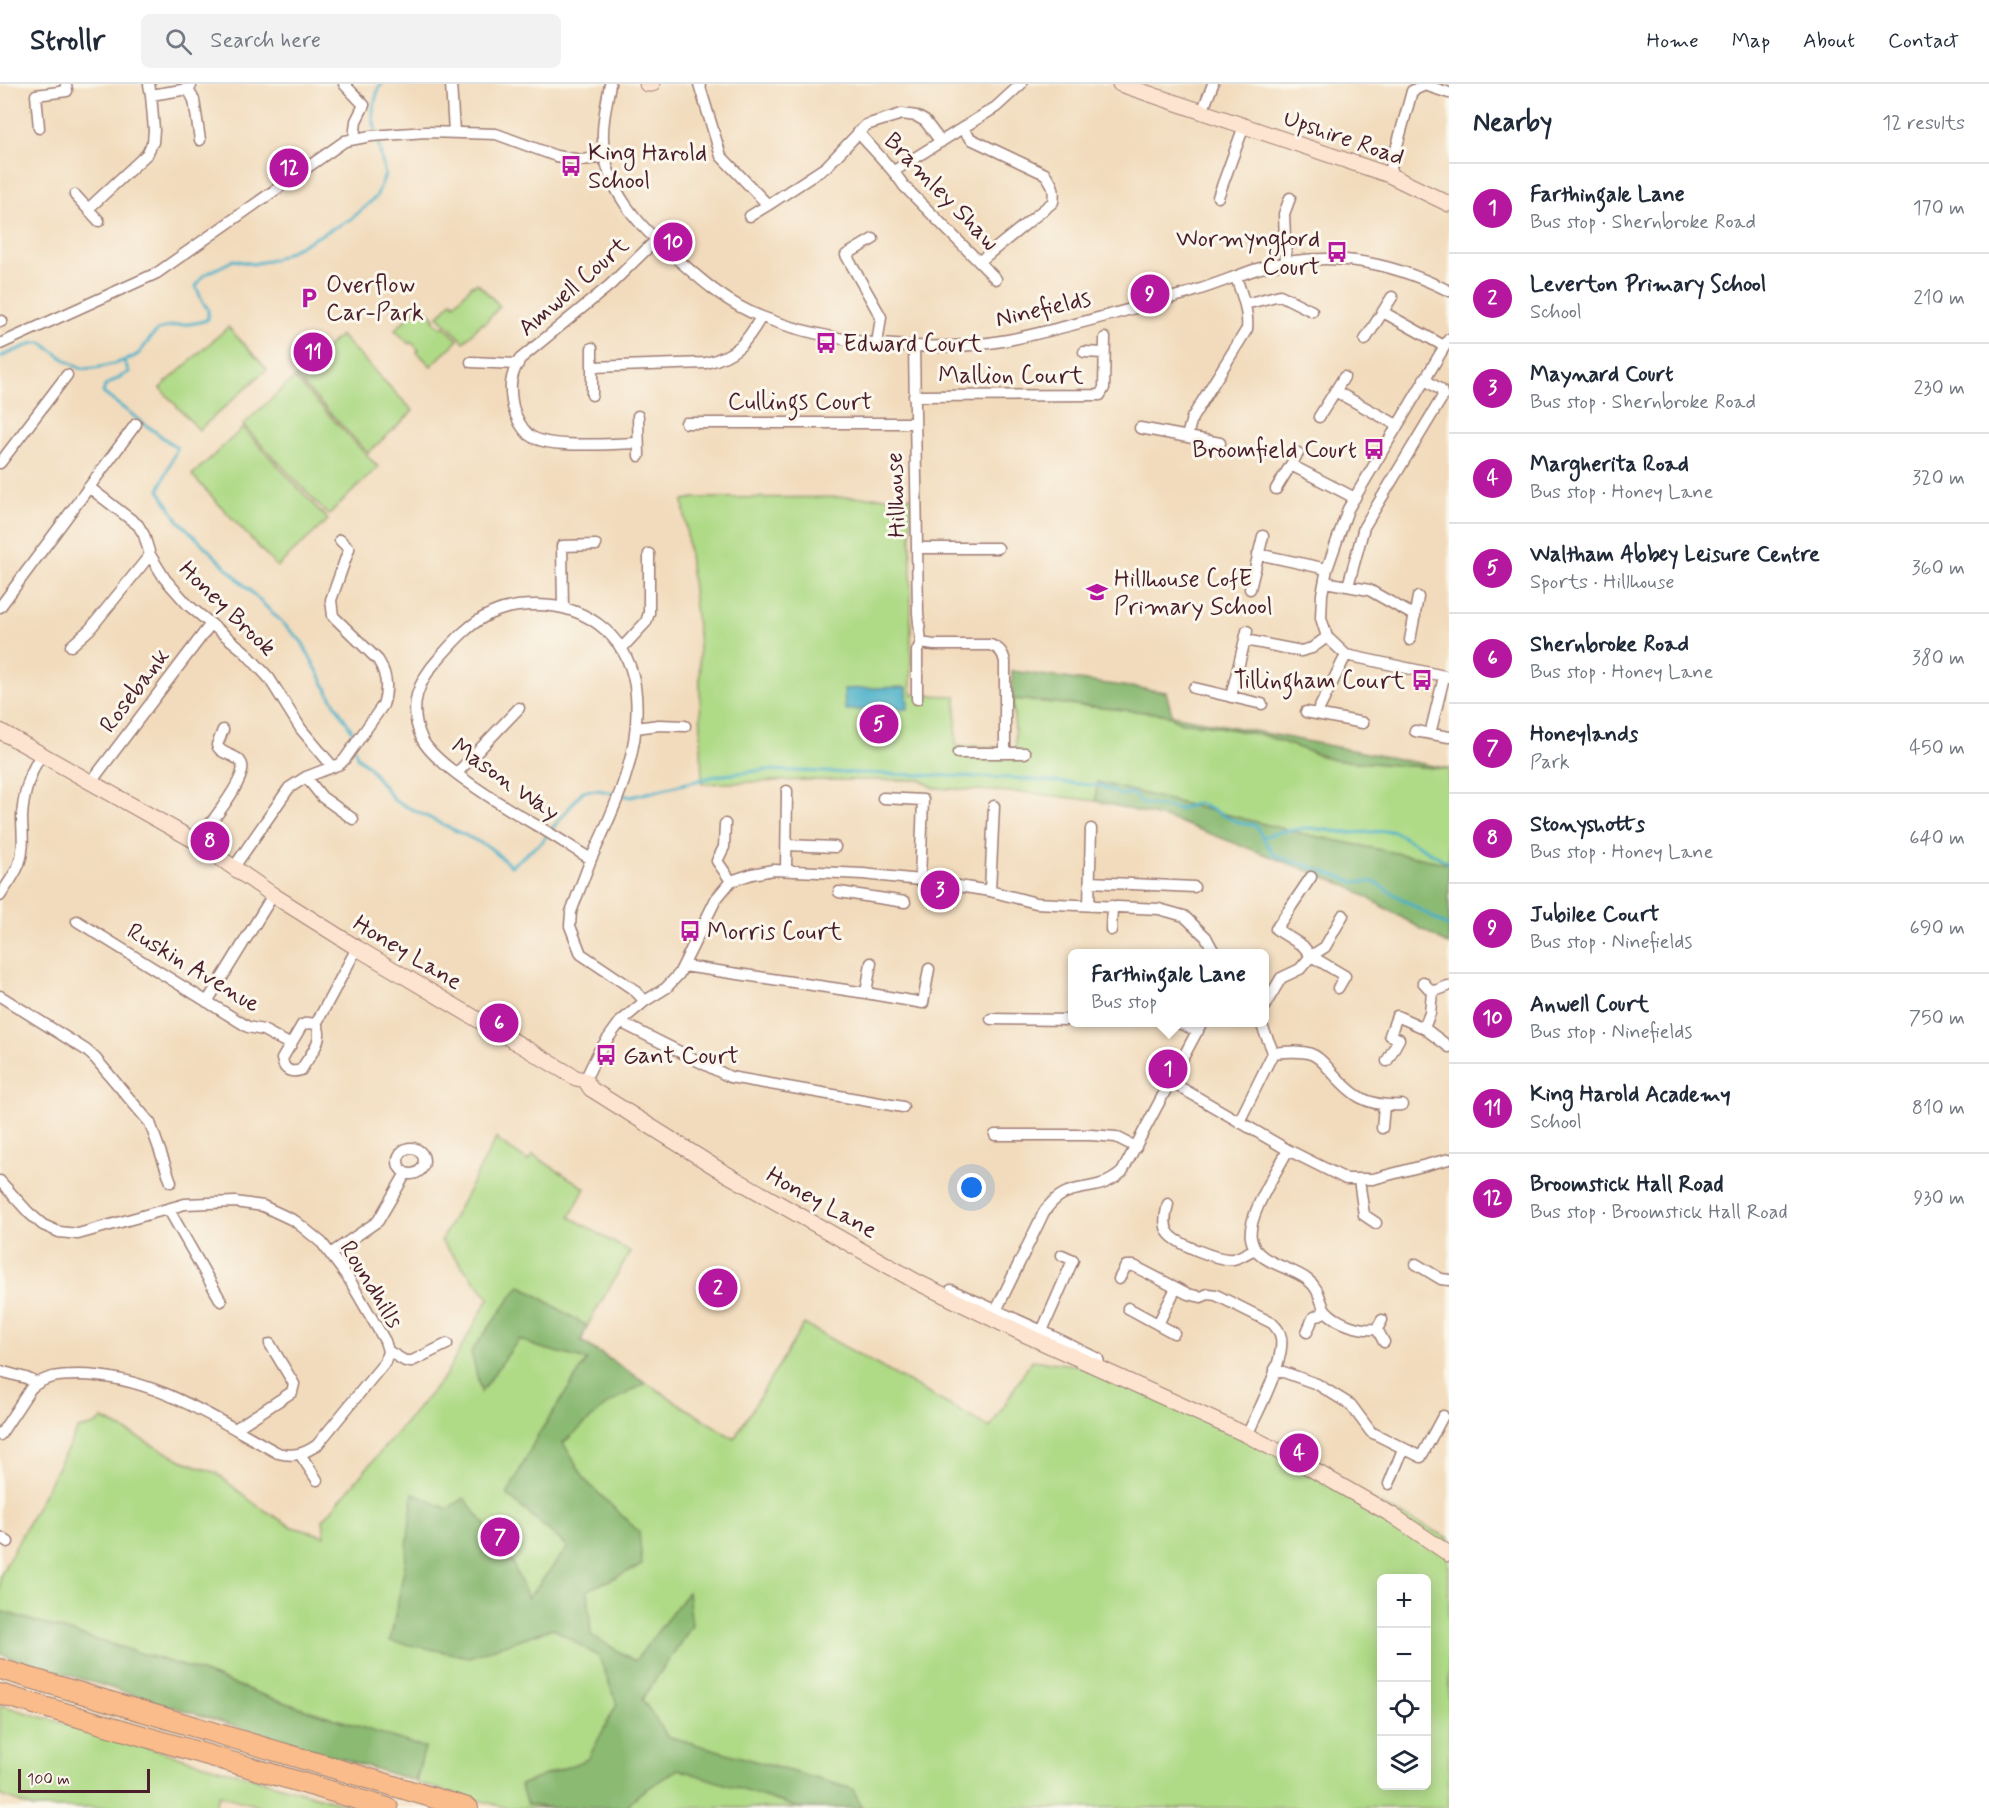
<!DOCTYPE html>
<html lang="en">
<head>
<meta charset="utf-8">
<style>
  :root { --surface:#fff; --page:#f2f2f3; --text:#1f2937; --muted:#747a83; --line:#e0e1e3; --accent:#b5179e }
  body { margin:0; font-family:Mynerve,sans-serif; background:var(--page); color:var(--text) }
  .controls { position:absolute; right:18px; bottom:18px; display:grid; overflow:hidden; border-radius:9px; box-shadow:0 3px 15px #0003 }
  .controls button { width:54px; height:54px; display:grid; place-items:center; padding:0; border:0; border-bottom:2px solid var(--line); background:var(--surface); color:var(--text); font:30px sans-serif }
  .scale { position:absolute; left:18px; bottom:15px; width:132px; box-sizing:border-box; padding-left:6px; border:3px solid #4a1f2b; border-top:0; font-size:16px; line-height:21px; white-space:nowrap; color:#4a1f2b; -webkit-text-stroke:4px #fbf7ec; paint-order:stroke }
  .you { position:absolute; left:972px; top:1104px; width:21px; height:21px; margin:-15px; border:4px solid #fff; border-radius:50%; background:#1a73e8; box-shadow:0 0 0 9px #1a73e833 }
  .badge { display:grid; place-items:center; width:39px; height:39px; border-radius:50%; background:var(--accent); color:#fff; font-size:20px; font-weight:700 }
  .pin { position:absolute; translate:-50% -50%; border:3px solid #fff; box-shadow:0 2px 6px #0006 }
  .popup { position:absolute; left:1068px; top:865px; width:201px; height:78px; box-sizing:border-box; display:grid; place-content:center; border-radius:9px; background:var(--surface); filter:drop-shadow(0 2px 4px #0005); font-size:20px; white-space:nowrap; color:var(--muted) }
  .popup b { font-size:22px; color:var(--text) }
  .popup::after { content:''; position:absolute; left:50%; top:100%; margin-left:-12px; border:12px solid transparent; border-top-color:var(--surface) }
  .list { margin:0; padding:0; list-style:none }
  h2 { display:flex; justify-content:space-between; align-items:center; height:78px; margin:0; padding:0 24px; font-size:26px }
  h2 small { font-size:20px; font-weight:400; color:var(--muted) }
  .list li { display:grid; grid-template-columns:39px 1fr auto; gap:18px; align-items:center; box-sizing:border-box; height:90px; padding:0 24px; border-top:2px solid var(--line) }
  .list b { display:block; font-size:22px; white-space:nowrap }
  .list p { margin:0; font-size:20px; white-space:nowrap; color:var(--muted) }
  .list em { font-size:20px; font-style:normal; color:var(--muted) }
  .icon { flex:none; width:33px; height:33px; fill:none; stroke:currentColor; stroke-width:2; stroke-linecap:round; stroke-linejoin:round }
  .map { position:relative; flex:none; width:1449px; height:1724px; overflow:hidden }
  header { display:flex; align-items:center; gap:36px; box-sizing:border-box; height:84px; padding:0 30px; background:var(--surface); border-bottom:2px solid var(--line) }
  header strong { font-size:28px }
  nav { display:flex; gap:33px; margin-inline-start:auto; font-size:21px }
  .search { width:420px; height:54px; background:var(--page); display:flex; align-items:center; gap:15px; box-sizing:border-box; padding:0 21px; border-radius:9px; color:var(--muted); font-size:22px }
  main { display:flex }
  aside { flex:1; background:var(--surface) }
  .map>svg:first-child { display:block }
  .green { fill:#afda86; stroke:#7c7c58; stroke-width:1.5; fill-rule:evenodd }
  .forest { fill:#8bba73; stroke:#6a6c4f; stroke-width:1.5 }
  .water { fill:#49b0c8; stroke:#4a687a; stroke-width:1.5 }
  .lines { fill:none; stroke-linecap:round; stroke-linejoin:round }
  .stream { stroke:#49b0c8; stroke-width:3 }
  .street-casing { stroke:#9e7d74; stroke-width:13 }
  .secondary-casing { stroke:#9e7d74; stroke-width:17 }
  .highway-casing { stroke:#9e7d74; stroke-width:22 }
  .street { stroke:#fff; stroke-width:10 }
  .secondary { stroke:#fde4d0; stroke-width:15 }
  .highway { stroke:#f9bc8a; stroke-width:20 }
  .labels { text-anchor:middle; stroke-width:6; stroke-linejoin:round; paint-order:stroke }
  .street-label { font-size:24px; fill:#4a1f2b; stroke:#fbf7ec }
  .poi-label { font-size:24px; fill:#4a1f2b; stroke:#fbf7ec; text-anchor:start }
</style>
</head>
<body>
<header>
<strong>Strollr</strong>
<div class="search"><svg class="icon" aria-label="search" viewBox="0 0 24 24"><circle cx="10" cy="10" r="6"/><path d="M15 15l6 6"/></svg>Search here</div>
<nav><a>Home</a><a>Map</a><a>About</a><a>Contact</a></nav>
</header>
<main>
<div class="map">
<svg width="1449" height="1724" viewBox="0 0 1449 1724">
  <rect width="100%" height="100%" fill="#fbf7ec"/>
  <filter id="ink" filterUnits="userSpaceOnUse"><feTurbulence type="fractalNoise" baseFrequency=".0167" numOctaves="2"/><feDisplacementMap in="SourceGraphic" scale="12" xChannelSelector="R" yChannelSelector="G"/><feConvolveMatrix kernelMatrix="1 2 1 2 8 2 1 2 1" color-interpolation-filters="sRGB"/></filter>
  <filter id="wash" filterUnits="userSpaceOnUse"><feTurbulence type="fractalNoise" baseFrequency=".008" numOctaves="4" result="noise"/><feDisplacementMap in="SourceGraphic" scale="24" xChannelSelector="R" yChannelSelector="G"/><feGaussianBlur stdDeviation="1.35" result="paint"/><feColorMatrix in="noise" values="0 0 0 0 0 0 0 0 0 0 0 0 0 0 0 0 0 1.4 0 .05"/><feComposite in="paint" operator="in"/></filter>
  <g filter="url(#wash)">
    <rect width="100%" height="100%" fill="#f2dbbc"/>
    <path class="green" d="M477,199L500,222L484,240L482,239L464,258L438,232L452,217L455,220L473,200L474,202Z
      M421,220L435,234L433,236L441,244L444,242L458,256L431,282L417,268L419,266L411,258L409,260L395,246Z
      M228,243L267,285L199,346L160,304Z
      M340,251L413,327L368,369L296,293Z
      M294,294L378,383L328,431L243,341Z
      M243,344L328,436L277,483L192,391Z
      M911,413V603L913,611L956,612V661L1016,665L1013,615L1165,630L1182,639L1204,640L1266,652L1333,676L1449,685V780L1304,750L1097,698L1096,717L1032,709L934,704L921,696H807L702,700L699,560L683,416L695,414Z
      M497,1053L500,1058L528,1077L533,1071L585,1104L570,1133L630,1168L587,1242L581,1257L734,1355L804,1240L990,1344L1032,1276L1100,1284L1449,1454V1724H507L416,1699L424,1664L268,1613L193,1585L0,1527V1492L78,1345L95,1341L103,1335L181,1376L216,1389L256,1421L292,1443L325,1452L323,1436L445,1292L489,1214L441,1157ZM1382,1494H1426V1702H1382Z
      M0,1621L357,1724H265L219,1711L214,1724H33L0,1711Z"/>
    <path class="forest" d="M1012,587L1166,608L1172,631L1449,685L1333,676L1266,652L1204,640L1182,639L1165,630L1014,615L1012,628Z
      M1097,698L1304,750L1449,780V861L1346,801L1176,737L1096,717Z
      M520,1201L587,1242L581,1257L646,1299L608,1320L563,1359L586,1397L639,1448L642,1481L588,1506L591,1551L635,1577L688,1508L692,1542L642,1615L667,1652L853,1705L862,1724H799L678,1685L639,1710L626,1724H549L527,1720L520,1701L588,1675L617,1620L599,1573L553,1544L469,1573L390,1557L405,1481L413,1409L448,1425L464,1414L508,1469L528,1514L568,1463L507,1411L538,1351L587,1276L537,1263L519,1255L481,1308L471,1268Z
      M0,1527L193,1585L268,1613L425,1664L415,1697L0,1570Z"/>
    <path class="water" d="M907,603L908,625L845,626L844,605Z"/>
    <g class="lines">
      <path class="stream" d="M0,273L34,259H42C50,264 72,282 80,284C91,287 129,277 138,270C145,264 150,251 159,246C172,239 198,242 208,235V225L202,217L196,202L204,191L234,176L253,180L275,175L351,135L376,113L385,91L373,34V24L379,3L382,0
        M124,277L129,288L105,302L103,309L177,364L159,406L178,436L302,558L331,613L352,647L354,655
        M355,665L357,673L368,682L395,717L489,763L511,782L543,757L547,751
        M623,711L631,713L716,692L764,686L1012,694L1102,702L1121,711L1132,709L1143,720L1179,725L1198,719L1239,739L1255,741L1274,771L1355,798H1374L1449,843
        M551,746L583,707L598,706L616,710
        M1263,753L1284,747L1310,744L1349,749L1393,747L1449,779"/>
    </g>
  </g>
  <g filter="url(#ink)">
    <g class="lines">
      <defs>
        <path id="street" d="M344,0L364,21L356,37L354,55
          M451,0L454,48
          M610,0C607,18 602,37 603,55C604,105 639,142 675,173C701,196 729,221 762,233C835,261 931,270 1008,256C1067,244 1127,226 1185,210C1209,203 1233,193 1257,185C1325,165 1387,176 1449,207
          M699,0L721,72L768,121L826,83L866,41L902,30L916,32L925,37L941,58
          M188,5L194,16L200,56
          M151,11L188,5L191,2
          M1202,28L1213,0
          M39,44L36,11L67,7L66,0
          M962,45L971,55L1045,90C1053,100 1055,106 1053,118L980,177
          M858,48C873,66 891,82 904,102L996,195
          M894,87L996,23L1021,0
          M1389,91L1412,7L1425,1L1449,9
          M75,111L99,137
          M1218,113L1244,42
          M88,125L147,70L153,58L154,46L151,11L149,0
          M750,132L768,121
          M873,155L846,171L881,233L877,260
          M1286,179L1284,130L1290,114
          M1245,220L1280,211L1312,227
          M1383,228L1444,262
          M0,238L2,237
          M1449,255L1348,425L1327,485L1322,510L1321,534L1327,553L1346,571L1449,593
          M1365,256L1392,213
          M0,260L157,189L345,57L371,52L426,48L496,50L556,72L582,76L604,73
          M914,261L918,529L921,559L934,561H990C999,564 1003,568 1005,578V669H958
          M592,264V311
          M1084,268L1104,269
          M471,278L518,280
          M592,283L706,279C737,271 746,259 761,233
          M1335,307L1397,341
          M914,312L1100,311L1104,304L1105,254
          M638,332L639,372
          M1319,333L1344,293
          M686,339H914
          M1140,344L1220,359
          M1187,352L1192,334L1247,245C1249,227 1241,209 1236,193
          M638,359C614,359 548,366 529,351C521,344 516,333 513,323C509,303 510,292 520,275L610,201L656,156
          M0,379L67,291
          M1291,381L1355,414
          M90,404L138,441L144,451L150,471L165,495L188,521L244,567L269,594L301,645L333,683
          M1276,405L1298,369
          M918,464H998
          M1258,470L1327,485
          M1325,498L1369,506L1415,532
          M1348,502L1364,443L1443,312L1441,306L1424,295
          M1250,505L1263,452
          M0,523L136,340
          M563,523L562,462L596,461
          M1245,556L1301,567L1312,564L1327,553
          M1410,556L1418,513
          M71,562L90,545L150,471
          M621,565L646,538L649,529V470
          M1194,604L1262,620
          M1231,613L1247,547
          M917,615V567L921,559
          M1306,628L1363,639
          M1317,629L1346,571
          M636,644L659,641L685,642
          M1415,647L1449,653
          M1430,650L1444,593
          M1005,669H1025
          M457,689L519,624
          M306,693L322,713L353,735
          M91,698L210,541
          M883,714L923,716L920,796
          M725,740L724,763L717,777L731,797
          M197,758C206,744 247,696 242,681C238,669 222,673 217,661L223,646
          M787,761L835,763
          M591,775C615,723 641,670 636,611C632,556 590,521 536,521C521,521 505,523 492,529C471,538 455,556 440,573C418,597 407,622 422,655C435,682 513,728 541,744C558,754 574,765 591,775L571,828L570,842L581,870L633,905L645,917
          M234,783L289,704L306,693L340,680L345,675L383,621C388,606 387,590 378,576L333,532L331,516L349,465L340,456
          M786,785L787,707
          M1311,793L1276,845L1303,862L1311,872L1345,892L1338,904
          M1090,798L1194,803
          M990,807L994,722
          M839,808L905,818
          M0,812C6,802 15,791 19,780C25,764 22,749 22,733C23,713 30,686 42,670
          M1089,821L1091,745
          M77,837L248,943L263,946L291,961
          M1111,846L1112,822
          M684,882L866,909L871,879
          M1423,898L1432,908L1430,929L1424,944
          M1432,908L1448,902
          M866,909L923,919L929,885
          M0,912L86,966L95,974L150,1039L171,1098
          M207,918L273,811
          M1264,923L1281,894L1300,885L1311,872L1325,863L1343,831
          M991,935L1072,936
          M620,938L730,993L903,1023
          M1176,938L1198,947
          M316,940L308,939L302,941L282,975C284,987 291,989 301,986C309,972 326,955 316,940L357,864
          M1273,969C1285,968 1299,966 1311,970C1318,972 1324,979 1329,985C1352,1011 1365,1023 1402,1021
          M1387,977L1399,955L1390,951L1397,932L1424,944L1449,963
          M585,996L599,967L620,938L645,917L666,904L679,890L716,815L731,797L752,790L773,786L863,790L920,796L990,807L1036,819L1159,825L1184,832L1206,853L1215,870
          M1171,998L1288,1066L1346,1095H1373L1449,1075
          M1239,1038L1273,969C1270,957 1264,950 1261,938
          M1382,1044L1384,1022
          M995,1051H1091L1116,1053L1136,1063
          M398 1077a13 13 0 1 1 26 0a13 13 0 1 1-26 0Z
          M1288,1066C1277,1087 1247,1132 1251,1154C1255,1180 1291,1182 1308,1196C1321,1206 1319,1218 1326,1227C1338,1240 1361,1247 1377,1245
          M1359,1096L1364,1131L1376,1139
          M0,1097L29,1129L43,1141L59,1148L78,1150L185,1120L235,1118L263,1122L295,1137L322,1159L349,1195L385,1257L388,1267L385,1278L317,1361C304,1370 294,1373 278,1369C215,1335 153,1291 78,1291C60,1291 45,1292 31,1304L0,1351
          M1168,1120C1166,1129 1163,1140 1168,1148C1175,1160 1220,1177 1233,1175C1240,1174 1248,1168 1255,1165
          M169,1126L221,1217
          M330,1170L378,1137L406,1089
          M1416,1180L1441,1195L1449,1196
          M1119,1195L1126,1182H1134L1188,1210L1201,1213L1208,1210L1216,1211L1272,1239C1276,1243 1280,1247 1281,1254C1285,1276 1257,1330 1247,1351
          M951,1206L1042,1247L1098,1275L1100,1284
          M1128,1224L1174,1249
          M992,1235L1044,1128C1069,1092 1093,1114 1122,1088L1202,938
          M1382,1236L1377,1245L1384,1258
          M1158,1240L1176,1204
          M1042,1247L1073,1176L1062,1171
          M1307,1248L1313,1234L1326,1227
          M388,1267L405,1277H412L447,1260
          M1275,1285L1317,1300L1351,1321L1371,1348L1421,1373L1443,1332
          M0,1287L26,1294L37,1299
          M235,1345L292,1308L294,1300L270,1260
          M300,1370L317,1396
          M1389,1400L1403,1365
          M0,1453L8,1458"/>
        <path id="secondary" d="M647,0H652
          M1120,0L1389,91L1449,120
          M0,647L197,758L273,811L357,864L576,994L585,996L591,1005L723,1088L917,1198L1026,1251L1247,1351L1301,1379L1392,1431L1449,1470"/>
        <path id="highway" d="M0,1585L468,1724
          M0,1610L388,1724"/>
      </defs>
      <use href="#street" class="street-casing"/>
      <use href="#secondary" class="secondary-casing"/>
      <use href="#highway" class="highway-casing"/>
      <use href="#street" class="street"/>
      <use href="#secondary" class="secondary"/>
      <use href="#highway" class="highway"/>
    </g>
  </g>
  <defs>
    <symbol id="bus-bare" viewBox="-9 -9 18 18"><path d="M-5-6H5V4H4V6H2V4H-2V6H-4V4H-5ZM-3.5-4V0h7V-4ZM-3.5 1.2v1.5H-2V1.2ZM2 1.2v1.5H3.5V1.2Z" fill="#b5179e" stroke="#fbf7ec" stroke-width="2.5" paint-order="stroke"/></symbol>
    <symbol id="parking-bare" viewBox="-9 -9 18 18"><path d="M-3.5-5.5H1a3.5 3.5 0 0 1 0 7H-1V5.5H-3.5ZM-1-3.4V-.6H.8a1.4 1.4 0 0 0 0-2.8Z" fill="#b5179e" stroke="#fbf7ec" stroke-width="2.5" paint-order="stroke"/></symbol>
    <symbol id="school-bare" viewBox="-9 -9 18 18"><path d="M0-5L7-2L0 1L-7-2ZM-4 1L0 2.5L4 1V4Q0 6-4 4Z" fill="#b5179e" stroke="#fbf7ec" stroke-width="2.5" paint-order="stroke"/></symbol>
  </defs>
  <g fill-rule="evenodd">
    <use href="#bus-bare" x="556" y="67" width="30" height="30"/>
    <use href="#bus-bare" x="1322" y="153" width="30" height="30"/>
    <use href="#parking-bare" x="294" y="199" width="30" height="30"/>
    <use href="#bus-bare" x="811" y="244" width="30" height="30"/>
    <use href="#bus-bare" x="1359" y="350" width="30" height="30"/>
    <use href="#school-bare" x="1082" y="493" width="30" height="30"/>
    <use href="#bus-bare" x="1407" y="581" width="30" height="30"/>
    <use href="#bus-bare" x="675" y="832" width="30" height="30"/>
    <use href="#bus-bare" x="591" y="956" width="30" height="30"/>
  </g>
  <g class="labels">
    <g class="street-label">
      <text transform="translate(1344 53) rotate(19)" y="8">Upshire Road</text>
      <text transform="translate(942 107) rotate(46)" y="8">Bramley Shaw</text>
      <text transform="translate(573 202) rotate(-41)" y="8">Amwell Court</text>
      <text transform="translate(1043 224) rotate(-13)" y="8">Ninefields</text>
      <text x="1011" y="299">Mallion Court</text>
      <text x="800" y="325">Cullings Court</text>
      <text transform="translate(895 411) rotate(-92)" y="8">Hillhouse</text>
      <text transform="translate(228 524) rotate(44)" y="8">Honey Brook</text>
      <text transform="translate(134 606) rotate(-53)" y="8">Rosebank</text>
      <text transform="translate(506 695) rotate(35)" y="8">Mason Way</text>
      <text transform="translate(408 868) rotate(31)" y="8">Honey Lane</text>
      <text transform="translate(194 883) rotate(31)" y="8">Ruskin Avenue</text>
      <text transform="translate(822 1118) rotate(29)" y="8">Honey Lane</text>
      <text transform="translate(372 1200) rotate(58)" y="8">Roundhills</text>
    </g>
    <g class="poi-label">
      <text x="588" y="76">King Harold<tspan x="588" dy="28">School</tspan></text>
      <text x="1320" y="162" text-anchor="end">Wormyngford<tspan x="1320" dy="28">Court</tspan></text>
      <text x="326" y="208">Overflow<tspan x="326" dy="28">Car-Park</tspan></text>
      <text x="843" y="267">Edward Court</text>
      <text x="1357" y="373" text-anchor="end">Broomfield Court</text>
      <text x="1114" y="502">Hillhouse CofE<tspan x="1114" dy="28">Primary School</tspan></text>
      <text x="1405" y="604" text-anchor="end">Tillingham Court</text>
      <text x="707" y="855">Morris Court</text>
      <text x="623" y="979">Gant Court</text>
    </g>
  </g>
</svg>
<div class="controls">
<button>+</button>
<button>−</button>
<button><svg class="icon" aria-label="locate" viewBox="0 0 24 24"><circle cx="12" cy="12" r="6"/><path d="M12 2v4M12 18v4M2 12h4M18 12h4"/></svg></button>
<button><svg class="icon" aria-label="layers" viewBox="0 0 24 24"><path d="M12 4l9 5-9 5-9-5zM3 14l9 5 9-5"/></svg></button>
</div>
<div class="scale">100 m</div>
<div class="you"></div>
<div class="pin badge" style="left:1168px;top:985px">1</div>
<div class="popup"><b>Farthingale Lane</b>Bus stop</div>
<div class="pin badge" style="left:718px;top:1204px">2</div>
<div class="pin badge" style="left:940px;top:806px">3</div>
<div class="pin badge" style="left:1299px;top:1369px">4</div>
<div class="pin badge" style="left:879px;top:640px">5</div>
<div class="pin badge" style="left:499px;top:939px">6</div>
<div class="pin badge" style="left:500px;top:1453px">7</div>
<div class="pin badge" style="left:210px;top:757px">8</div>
<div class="pin badge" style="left:1150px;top:210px">9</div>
<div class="pin badge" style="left:673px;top:158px">10</div>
<div class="pin badge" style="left:313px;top:268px">11</div>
<div class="pin badge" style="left:289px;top:84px">12</div>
</div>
<aside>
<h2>Nearby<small>12 results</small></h2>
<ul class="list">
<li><span class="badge">1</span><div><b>Farthingale Lane</b><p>Bus stop · Shernbroke Road</p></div><em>170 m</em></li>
<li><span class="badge">2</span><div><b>Leverton Primary School</b><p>School</p></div><em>210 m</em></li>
<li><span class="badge">3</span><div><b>Maynard Court</b><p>Bus stop · Shernbroke Road</p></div><em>230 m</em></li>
<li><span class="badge">4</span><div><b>Margherita Road</b><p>Bus stop · Honey Lane</p></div><em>320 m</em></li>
<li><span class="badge">5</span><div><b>Waltham Abbey Leisure Centre</b><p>Sports · Hillhouse</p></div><em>360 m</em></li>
<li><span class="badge">6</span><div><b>Shernbroke Road</b><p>Bus stop · Honey Lane</p></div><em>380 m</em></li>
<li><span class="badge">7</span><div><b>Honeylands</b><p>Park</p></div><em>450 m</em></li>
<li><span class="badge">8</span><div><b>Stonyshotts</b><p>Bus stop · Honey Lane</p></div><em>640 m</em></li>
<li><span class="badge">9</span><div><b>Jubilee Court</b><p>Bus stop · Ninefields</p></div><em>690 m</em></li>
<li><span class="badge">10</span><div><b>Anwell Court</b><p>Bus stop · Ninefields</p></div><em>750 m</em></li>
<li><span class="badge">11</span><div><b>King Harold Academy</b><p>School</p></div><em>810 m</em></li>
<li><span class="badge">12</span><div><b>Broomstick Hall Road</b><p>Bus stop · Broomstick Hall Road</p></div><em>930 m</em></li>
</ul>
</aside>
</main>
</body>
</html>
